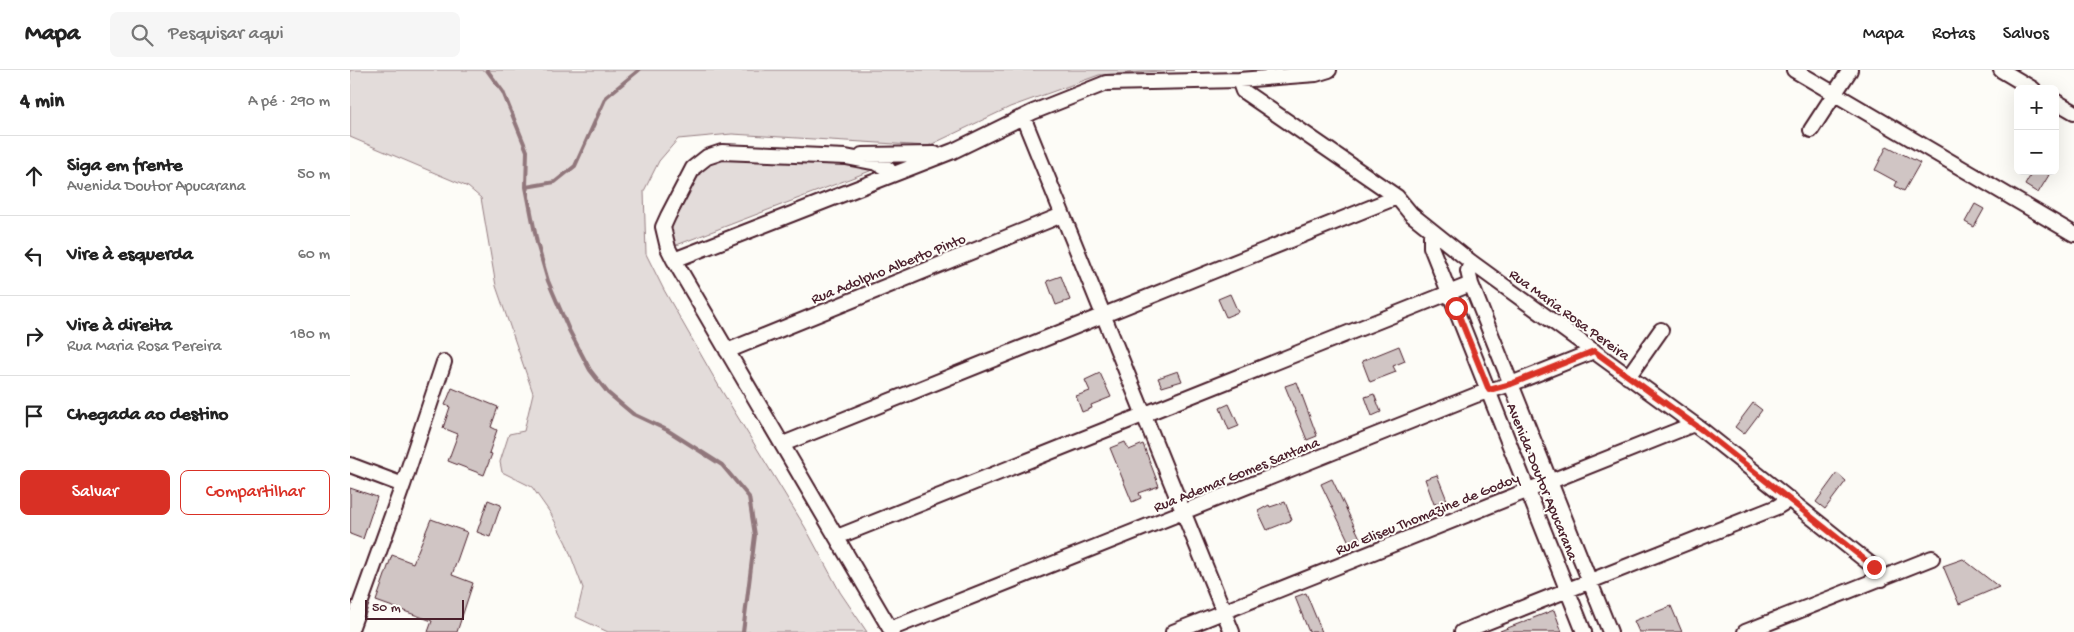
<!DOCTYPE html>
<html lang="pt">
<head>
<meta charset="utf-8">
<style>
  :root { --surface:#fff; --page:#f6f6f6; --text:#222; --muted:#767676; --line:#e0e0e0; --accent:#d93025 }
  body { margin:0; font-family:"Gochi Hand",sans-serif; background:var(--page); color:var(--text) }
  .controls { position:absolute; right:15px; top:15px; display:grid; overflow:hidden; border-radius:8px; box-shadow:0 5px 20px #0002 }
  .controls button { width:45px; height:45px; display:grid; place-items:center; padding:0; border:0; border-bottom:1px solid var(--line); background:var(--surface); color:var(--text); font:25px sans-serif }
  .scale { position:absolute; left:15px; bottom:12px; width:99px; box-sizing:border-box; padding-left:5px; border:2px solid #4a1f2b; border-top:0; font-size:14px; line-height:18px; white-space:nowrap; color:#4a1f2b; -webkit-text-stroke:4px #fdfcf7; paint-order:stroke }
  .stop { position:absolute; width:15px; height:15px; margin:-11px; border:4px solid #d93025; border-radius:50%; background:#fff }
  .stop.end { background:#d93025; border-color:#fff; box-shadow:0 1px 5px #0008 }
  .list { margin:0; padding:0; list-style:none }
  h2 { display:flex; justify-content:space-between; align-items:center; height:65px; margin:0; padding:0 20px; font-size:21px }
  h2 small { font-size:16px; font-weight:400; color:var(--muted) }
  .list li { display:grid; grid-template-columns:32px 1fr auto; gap:15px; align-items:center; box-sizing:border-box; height:80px; padding:0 20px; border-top:1px solid var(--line) }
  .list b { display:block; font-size:19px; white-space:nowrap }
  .list p { margin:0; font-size:16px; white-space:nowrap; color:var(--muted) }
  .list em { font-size:16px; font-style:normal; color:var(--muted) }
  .actions { display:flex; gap:10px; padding:15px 20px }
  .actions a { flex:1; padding:11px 0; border:1px solid var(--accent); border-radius:8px; text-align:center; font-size:18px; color:var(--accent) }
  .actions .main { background:var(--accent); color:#fff }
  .icon { flex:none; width:28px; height:28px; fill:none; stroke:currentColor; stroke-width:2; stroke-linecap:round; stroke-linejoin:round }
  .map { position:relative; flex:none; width:1724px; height:562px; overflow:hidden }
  header { display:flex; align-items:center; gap:30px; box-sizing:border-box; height:70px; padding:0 25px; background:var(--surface); border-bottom:1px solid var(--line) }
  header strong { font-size:24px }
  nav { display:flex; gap:28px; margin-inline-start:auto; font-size:18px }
  .search { width:350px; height:45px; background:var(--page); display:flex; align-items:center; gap:12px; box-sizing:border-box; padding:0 18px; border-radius:8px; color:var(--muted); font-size:19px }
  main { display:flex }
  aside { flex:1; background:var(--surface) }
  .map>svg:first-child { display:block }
  .green { fill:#e3dcda; stroke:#967e82 }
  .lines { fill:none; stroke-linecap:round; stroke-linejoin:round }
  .stream { stroke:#91777b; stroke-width:4 }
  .building { fill:#d0c5c4; stroke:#4a1f2b }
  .street-casing { stroke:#4a1f2b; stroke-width:18 }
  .street { stroke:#fdfcf7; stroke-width:14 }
  .route { stroke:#d93025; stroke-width:6 }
  .labels { text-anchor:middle; stroke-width:4; stroke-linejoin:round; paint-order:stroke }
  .street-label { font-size:15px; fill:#4a1f2b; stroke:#fdfcf7 }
</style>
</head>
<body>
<header>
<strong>Mapa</strong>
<div class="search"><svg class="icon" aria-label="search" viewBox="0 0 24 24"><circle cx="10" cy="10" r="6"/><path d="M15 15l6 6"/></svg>Pesquisar aqui</div>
<nav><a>Mapa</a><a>Rotas</a><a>Salvos</a></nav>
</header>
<main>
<aside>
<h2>4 min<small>A pé · 290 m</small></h2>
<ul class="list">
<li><svg class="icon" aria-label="ahead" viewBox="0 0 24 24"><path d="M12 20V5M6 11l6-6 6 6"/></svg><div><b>Siga em frente</b><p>Avenida Doutor Apucarana</p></div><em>50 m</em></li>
<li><svg class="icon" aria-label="left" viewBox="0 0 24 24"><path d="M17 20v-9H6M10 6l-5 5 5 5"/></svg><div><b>Vire à esquerda</b></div><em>60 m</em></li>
<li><svg class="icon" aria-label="right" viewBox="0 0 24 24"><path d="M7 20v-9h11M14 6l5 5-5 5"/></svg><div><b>Vire à direita</b><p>Rua Maria Rosa Pereira</p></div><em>180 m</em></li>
<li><svg class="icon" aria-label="arrive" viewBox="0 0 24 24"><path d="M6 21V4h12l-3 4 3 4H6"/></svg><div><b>Chegada ao destino</b></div></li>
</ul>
<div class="actions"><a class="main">Salvar</a><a>Compartilhar</a></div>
</aside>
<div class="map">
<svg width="1724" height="562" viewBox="0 0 1724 562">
  <rect width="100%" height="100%" fill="#fdfcf7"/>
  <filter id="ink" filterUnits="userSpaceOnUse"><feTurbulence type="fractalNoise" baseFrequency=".02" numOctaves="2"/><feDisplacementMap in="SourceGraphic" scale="10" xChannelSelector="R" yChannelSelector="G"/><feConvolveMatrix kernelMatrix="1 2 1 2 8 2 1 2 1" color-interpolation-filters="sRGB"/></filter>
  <g filter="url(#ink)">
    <path class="green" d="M0,0H825L749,5L660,37L578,76L382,64L328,69L309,91L294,121L296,184L314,220L370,318L455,457L490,522L517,562H258L226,547L233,518L216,473L201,444L182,417L152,402L150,392L159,364L174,361L183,323L146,216L131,128L118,117L0,67Z
      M371,90H518L523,98L520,101L324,176L320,164L324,144L352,101L362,93Z"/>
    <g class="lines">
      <path class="stream" d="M137,0L153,22L177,81L176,117L187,173L198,211L219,260L240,300L258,323L283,344L317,360L372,395L399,427L405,465L393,562
        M176,117L205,112L225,96L256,27L289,0"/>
    </g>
    <path class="building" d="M1537,76L1570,93L1554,121L1545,116L1547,112L1525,100Z
      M1683,101H1692L1699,105L1688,123L1675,115Z
      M1625,134L1634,139L1624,157L1615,152Z
      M711,206L720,230L706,235L697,211Z
      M880,224L888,242L876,247L868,229Z
      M1049,276L1055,291L1043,296L1046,302L1020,312L1012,291Z
      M828,301L832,311L812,317L808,308Z
      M750,303L761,327L741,335L742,338L732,342L726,326L740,321L735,310Z
      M947,312L967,366L957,370L935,316Z
      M102,318L148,337L141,357L147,360L139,383L142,384L134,405L98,391L108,364L93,358L100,337L95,335Z
      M1024,324L1031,342L1022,346L1015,327Z
      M1403,333L1412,340L1394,364L1385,357Z
      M879,334L889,356L879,360L870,338Z
      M775,372L779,380L793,374L809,416L789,423L791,428L782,432L760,378Z
      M1487,403L1496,411L1475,439L1466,432Z
      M1087,405L1097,430L1084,434L1075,409Z
      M982,409L1010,468L999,472L971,414Z
      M0,418L27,427L13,469L0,464Z
      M138,430L151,435L140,467L127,462Z
      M935,432L942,450L917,460L908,441L919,435L920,437Z
      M81,449L117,462L102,505L123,513L107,562H78L82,551L26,531L42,485L63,493Z
      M1613,489L1649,517L1609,534L1593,496Z
      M956,523L972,562H959L945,527Z
      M1321,536L1332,562H1289L1284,551Z
      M1204,540L1212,562H1151L1150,561Z"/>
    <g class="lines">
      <defs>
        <path id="street" d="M1444,0L1724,164
          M1651,0L1683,19
          M889,10L893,21L1047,127L1061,144L1121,192L1352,360L1524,497L1532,509
          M1705,31L1724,42
          M673,47L882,562
          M1461,60L1500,0
          M512,85L585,84
          M534,108L538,103V99L527,93L496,87L372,82L357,87L343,98L318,146L313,157L318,178L324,190L542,562
          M1081,160V177L1234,562
          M324,190L603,81L683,42L756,13L889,10L966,4L979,0
          M1121,192L1118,201L1121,214L1260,562
          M377,281L712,145
          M1278,307L1311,260
          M433,374L1047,127
          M0,395L53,415L0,562
          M53,415L94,292
          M487,467L1121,214
          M540,559L1126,325L1161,314L1244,281
          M823,562L1344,354
          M1112,562L1427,437L1440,429
          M1395,562L1582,488"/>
      </defs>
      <use href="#street" class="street-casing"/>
      <use href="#street" class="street"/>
    </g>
  </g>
  <g class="lines" filter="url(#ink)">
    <path class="route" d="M1106,238L1139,320L1161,314L1244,281L1352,360L1524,497"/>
  </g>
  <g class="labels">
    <g class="street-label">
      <text transform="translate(538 198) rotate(-22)" y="5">Rua Adolpho Alberto Pinto</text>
      <text transform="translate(1220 244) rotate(36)" y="5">Rua Maria Rosa Pereira</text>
      <text transform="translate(886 404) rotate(-22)" y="5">Rua Ademar Gomes Santana</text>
      <text transform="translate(1193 411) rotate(68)" y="5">Avenida Doutor Apucarana</text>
      <text transform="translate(1077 443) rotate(-22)" y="5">Rua Eliseu Thomazine de Godoy</text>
    </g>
  </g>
</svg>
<div class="controls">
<button>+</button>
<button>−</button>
</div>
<div class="scale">50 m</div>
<div class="stop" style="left:1106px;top:238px"></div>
<div class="stop end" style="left:1524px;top:497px"></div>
</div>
</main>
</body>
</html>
